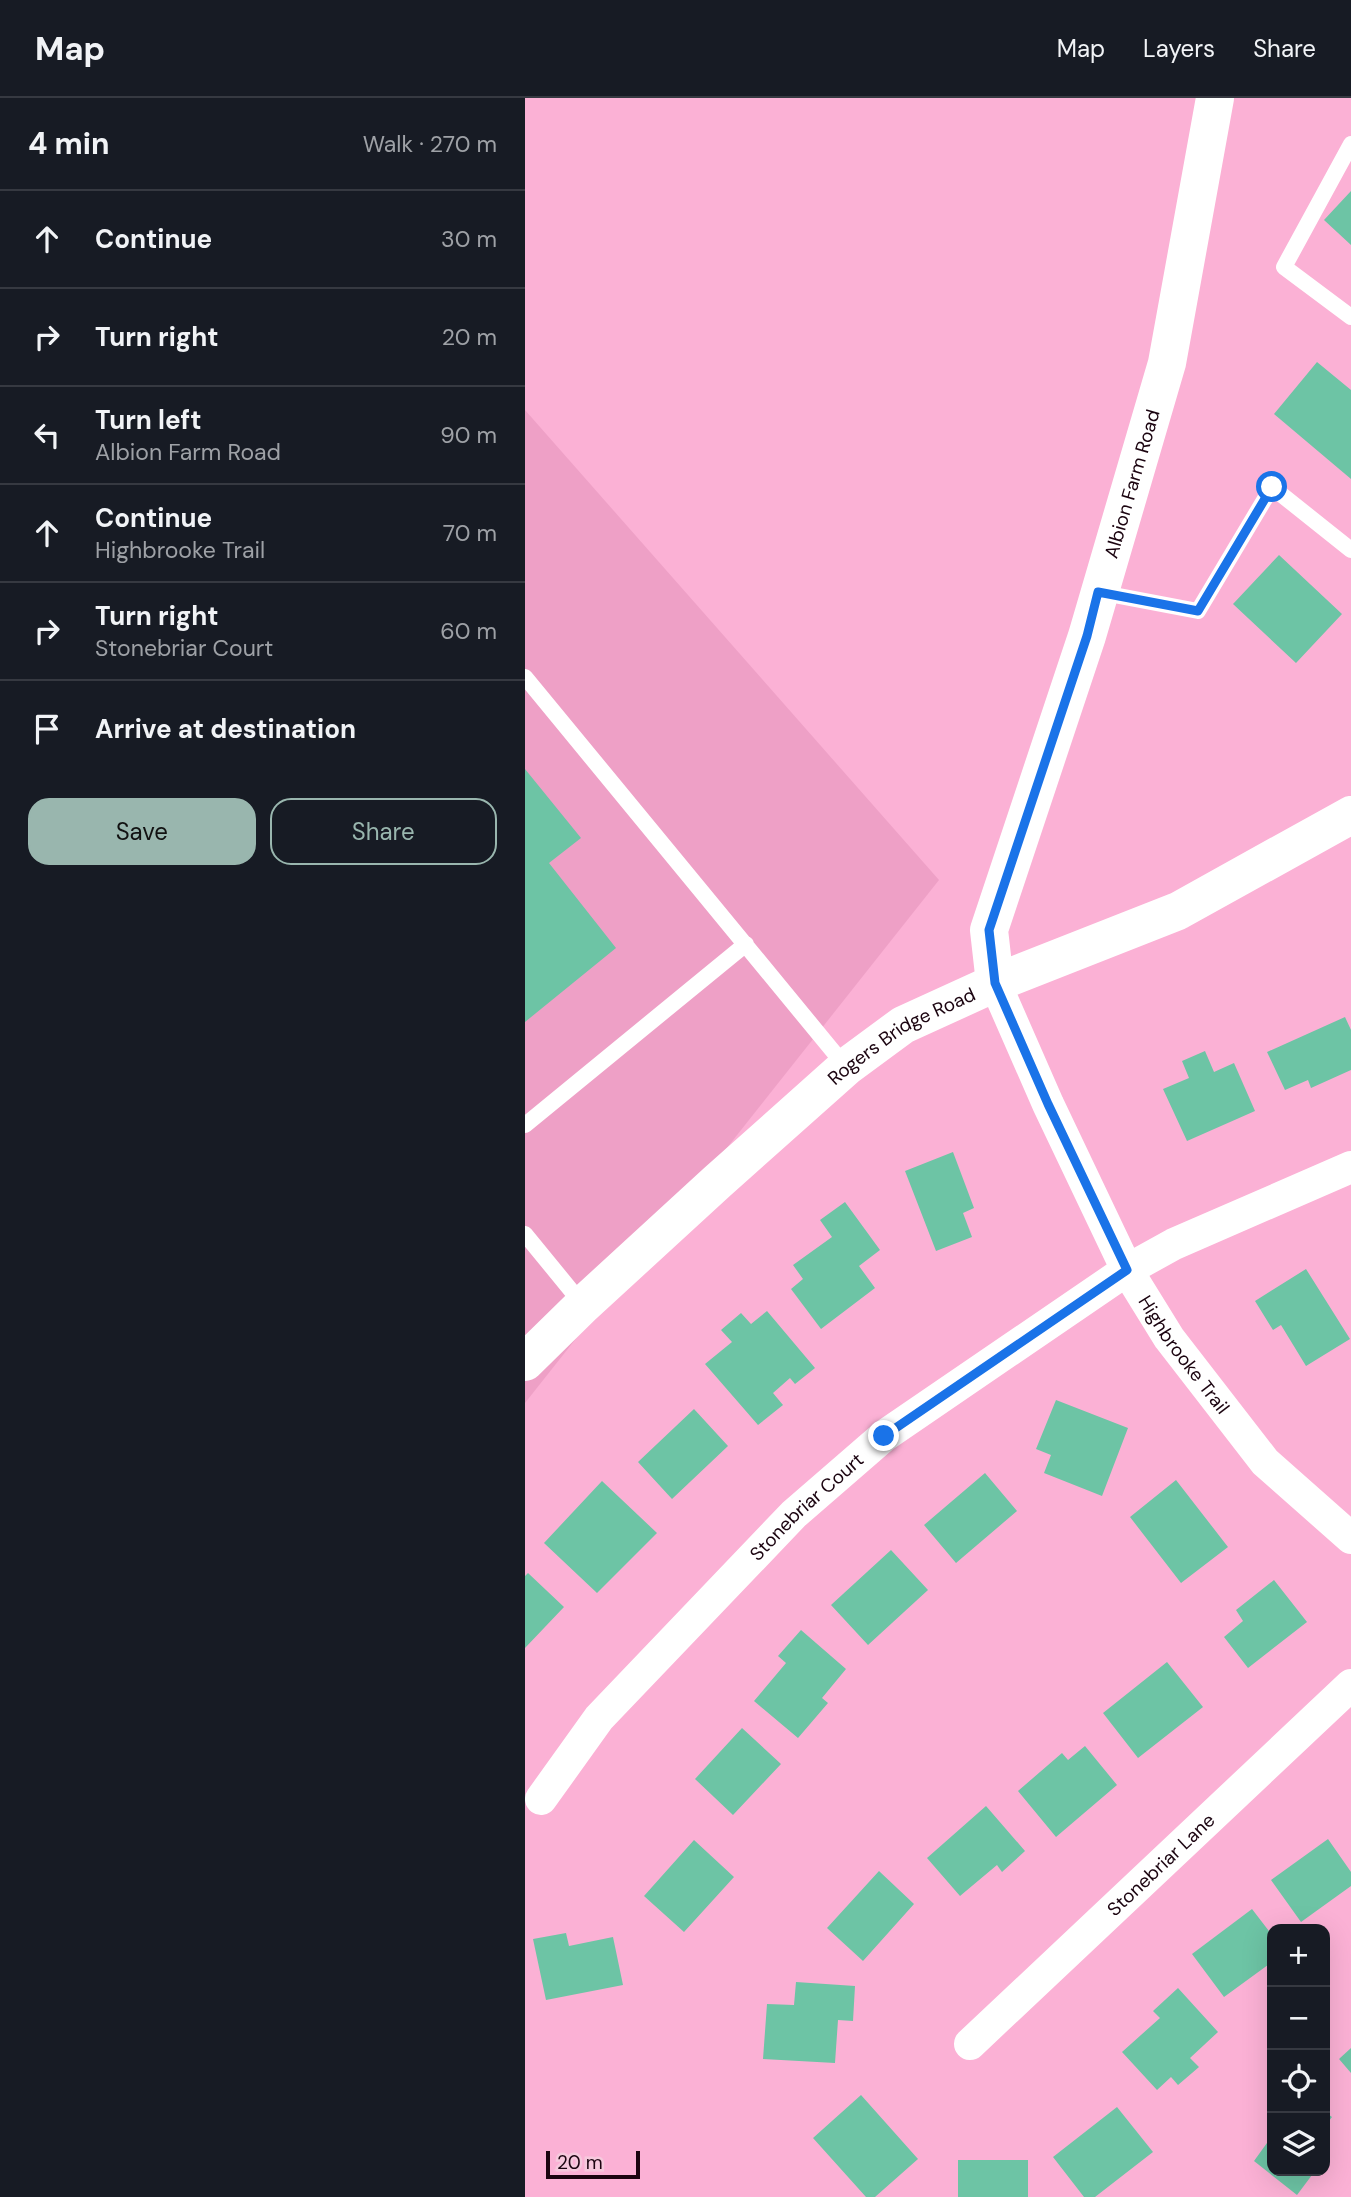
<!DOCTYPE html>
<html lang="en">
<head>
<meta charset="utf-8">
<style>
  :root { --surface:#171b24; --page:#242831; --text:#f1f3f6; --muted:#9ea1a6; --line:#363941; --accent:#99b6ae }
  body { margin:0; font-family:"DM Sans",sans-serif; background:var(--page); color:var(--text) }
  .controls { position:absolute; right:21px; bottom:21px; display:grid; overflow:hidden; border-radius:14px; box-shadow:0 7px 28px #0002 }
  .controls button { width:63px; height:63px; display:grid; place-items:center; padding:0; border:0; border-bottom:2px solid var(--line); background:var(--surface); color:var(--text); font:35px sans-serif }
  .scale { position:absolute; left:21px; bottom:18px; width:94px; box-sizing:border-box; padding-left:7px; border:4px solid #1b0410; border-top:0; font-size:19px; line-height:24px; white-space:nowrap; color:#1b0410; -webkit-text-stroke:5px #f6c9dd; paint-order:stroke }
  .stop { position:absolute; width:21px; height:21px; margin:-16px; border:5px solid #1a73e8; border-radius:50%; background:#fff }
  .stop.end { background:#1a73e8; border-color:#fff; box-shadow:0 2px 7px #0008 }
  .list { margin:0; padding:0; list-style:none }
  h2 { display:flex; justify-content:space-between; align-items:center; height:91px; margin:0; padding:0 28px; font-size:30px }
  h2 small { font-size:23px; font-weight:400; color:var(--muted) }
  .list li { display:grid; grid-template-columns:46px 1fr auto; gap:21px; align-items:center; box-sizing:border-box; height:98px; padding:0 28px; border-top:2px solid var(--line) }
  .list b { display:block; font-size:26px; white-space:nowrap }
  .list p { margin:0; font-size:23px; white-space:nowrap; color:var(--muted) }
  .list em { font-size:23px; font-style:normal; color:var(--muted) }
  .actions { display:flex; gap:14px; padding:21px 28px }
  .actions a { flex:1; padding:16px 0; border:2px solid var(--accent); border-radius:21px; text-align:center; font-size:24px; color:var(--accent) }
  .actions .main { background:var(--accent); color:#111 }
  .icon { flex:none; width:38px; height:38px; fill:none; stroke:currentColor; stroke-width:2; stroke-linecap:round; stroke-linejoin:round }
  .map { position:relative; flex:none; width:826px; height:2099px; overflow:hidden }
  header { display:flex; align-items:center; gap:42px; box-sizing:border-box; height:98px; padding:0 35px; background:var(--surface); border-bottom:2px solid var(--line) }
  header strong { font-size:33px }
  nav { display:flex; gap:38px; margin-inline-start:auto; font-size:24px }
  main { display:flex }
  aside { flex:1; background:var(--surface) }
  .map>svg:first-child { display:block }
  .built { fill:#eea0c6 }
  .building { fill:#6dc4a5 }
  .lines { fill:none; stroke-linecap:round; stroke-linejoin:round }
  .service { stroke:#fff; stroke-width:16 }
  .minor { stroke:#fff; stroke-width:32 }
  .tertiary { stroke:#fff; stroke-width:38 }
  .route { stroke:#1a73e8; stroke-width:9 }
  .labels { text-anchor:middle; stroke-width:5; stroke-linejoin:round; paint-order:stroke }
  .street-label { font-size:19px; fill:#1b0410; stroke:#f6c9dd }
</style>
</head>
<body>
<header>
<strong>Map</strong>
<nav><a>Map</a><a>Layers</a><a>Share</a></nav>
</header>
<main>
<aside>
<h2>4 min<small>Walk · 270 m</small></h2>
<ul class="list">
<li><svg class="icon" aria-label="ahead" viewBox="0 0 24 24"><path d="M12 20V5M6 11l6-6 6 6"/></svg><div><b>Continue</b></div><em>30 m</em></li>
<li><svg class="icon" aria-label="right" viewBox="0 0 24 24"><path d="M7 20v-9h11M14 6l5 5-5 5"/></svg><div><b>Turn right</b></div><em>20 m</em></li>
<li><svg class="icon" aria-label="left" viewBox="0 0 24 24"><path d="M17 20v-9H6M10 6l-5 5 5 5"/></svg><div><b>Turn left</b><p>Albion Farm Road</p></div><em>90 m</em></li>
<li><svg class="icon" aria-label="ahead" viewBox="0 0 24 24"><path d="M12 20V5M6 11l6-6 6 6"/></svg><div><b>Continue</b><p>Highbrooke Trail</p></div><em>70 m</em></li>
<li><svg class="icon" aria-label="right" viewBox="0 0 24 24"><path d="M7 20v-9h11M14 6l5 5-5 5"/></svg><div><b>Turn right</b><p>Stonebriar Court</p></div><em>60 m</em></li>
<li><svg class="icon" aria-label="arrive" viewBox="0 0 24 24"><path d="M6 21V4h12l-3 4 3 4H6"/></svg><div><b>Arrive at destination</b></div></li>
</ul>
<div class="actions"><a class="main">Save</a><a>Share</a></div>
</aside>
<div class="map">
<svg width="826" height="2099" viewBox="0 0 826 2099">
  <rect width="100%" height="100%" fill="#fbb1d5"/>
  <path class="built" d="M0,312L414,782L0,1305Z"/>
  <path class="building" d="M826,93V147L799,122Z
    M792,264L826,292V381L749,316Z
    M754,457L817,516L771,565L708,506Z
    M0,671L56,740L24,765L91,850L0,924Z
    M820,919L826,932V972L786,990L783,982L760,992L742,954Z
    M680,953L689,974L709,965L730,1013L662,1043L638,991L664,980L657,963Z
    M428,1054L449,1110L438,1115L447,1139L411,1153L380,1073Z
    M320,1104L355,1152L334,1168L350,1190L296,1231L266,1191L278,1181L268,1167L307,1139L295,1122Z
    M781,1171L825,1241L781,1268L756,1227L748,1232L730,1203Z
    M242,1213L290,1270L270,1286L265,1280L248,1295L258,1307L233,1327L180,1266L207,1244L196,1232L216,1215L226,1226Z
    M531,1302L603,1330L577,1398L519,1375L526,1357L511,1351Z
    M169,1311L203,1348L147,1401L113,1364Z
    M460,1375L492,1413L431,1465L399,1427Z
    M651,1382L703,1449L656,1485L605,1419Z
    M77,1383L132,1435L72,1495L19,1445Z
    M366,1452L403,1492L343,1547L306,1507Z
    M3,1475L39,1509L0,1550V1478Z
    M749,1482L782,1524L723,1570L699,1539L718,1523L711,1512Z
    M276,1532L321,1571L297,1600L303,1605L273,1640L229,1603L261,1565L253,1558Z
    M642,1564L678,1609L613,1660L578,1615Z
    M217,1630L256,1666L208,1717L170,1681Z
    M560,1648L592,1687L531,1739L493,1693L537,1655L543,1662Z
    M461,1708L500,1753L477,1774L472,1767L435,1798L402,1760Z
    M803,1741L826,1774V1788L776,1824L746,1782Z
    M169,1742L209,1779L159,1834L119,1798Z
    M354,1773L389,1806L338,1863L302,1830Z
    M727,1811L747,1837V1864L699,1899L667,1856Z
    M41,1835L44,1848L88,1839L98,1887L21,1902L8,1841Z
    M271,1884L330,1888L328,1923L313,1922L310,1965L238,1961L242,1906L269,1907Z
    M653,1890L693,1934L665,1960L674,1969L653,1987L646,1979L632,1992L597,1954L635,1920L628,1913Z
    M826,1950V1975L814,1961Z
    M336,1997L393,2061L350,2099H341L288,2040Z
    M592,2009L628,2054L570,2099H559L528,2059Z
    M800,2014L807,2019L800,2028Z
    M747,2038V2073H790L772,2097L729,2063Z
    M433,2062H503V2099H433Z"/>
  <g class="lines">
    <path class="service" d="M826,46L759,169L826,219
      M573,494L673,513L747,389L826,452
      M0,579L321,969
      M0,1027L221,846
      M0,1136L58,1207"/>
    <g class="minor">
      <path id="s1" d="M470,885L523,1006L602,1172L644,1240L740,1364L826,1440"/>
      <path id="s2" d="M16,1701L74,1620L269,1416L359,1338L602,1172L649,1146L826,1069"/>
      <path id="s3" d="M445,1946L826,1587"/>
    </g>
    <g class="tertiary">
      <path id="s4" d="M470,885L464,832L562,538L642,265L690,0"/>
      <path id="s5" d="M0,1264L58,1207L192,1084L321,969L378,927L470,885L653,813L826,717"/>
    </g>
  </g>
  <g class="lines">
    <path class="route" d="M359,1338L602,1172L523,1006L470,885L464,832L562,538L573,494L673,513L747,389"/>
  </g>
  <g class="labels">
    <g class="street-label">
      <text dy="7" stroke="none"><textPath href="#s4" startOffset="522">Albion Farm Road</textPath></text>
      <text dy="7" stroke="none"><textPath href="#s5" startOffset="500">Rogers Bridge Road</textPath></text>
      <text dy="7" stroke="none"><textPath href="#s1" startOffset="418">Highbrooke Trail</textPath></text>
      <text dy="7" stroke="none"><textPath href="#s2" startOffset="396">Stonebriar Court</textPath></text>
      <text dy="7" stroke="none"><textPath href="#s3" startOffset="262">Stonebriar Lane</textPath></text>
    </g>
  </g>
</svg>
<div class="controls">
<button>+</button>
<button>−</button>
<button><svg class="icon" aria-label="locate" viewBox="0 0 24 24"><circle cx="12" cy="12" r="6"/><path d="M12 2v4M12 18v4M2 12h4M18 12h4"/></svg></button>
<button><svg class="icon" aria-label="layers" viewBox="0 0 24 24"><path d="M12 4l9 5-9 5-9-5zM3 14l9 5 9-5"/></svg></button>
</div>
<div class="scale">20 m</div>
<div class="stop" style="left:747px;top:389px"></div>
<div class="stop end" style="left:359px;top:1338px"></div>
</div>
</main>
</body>
</html>
